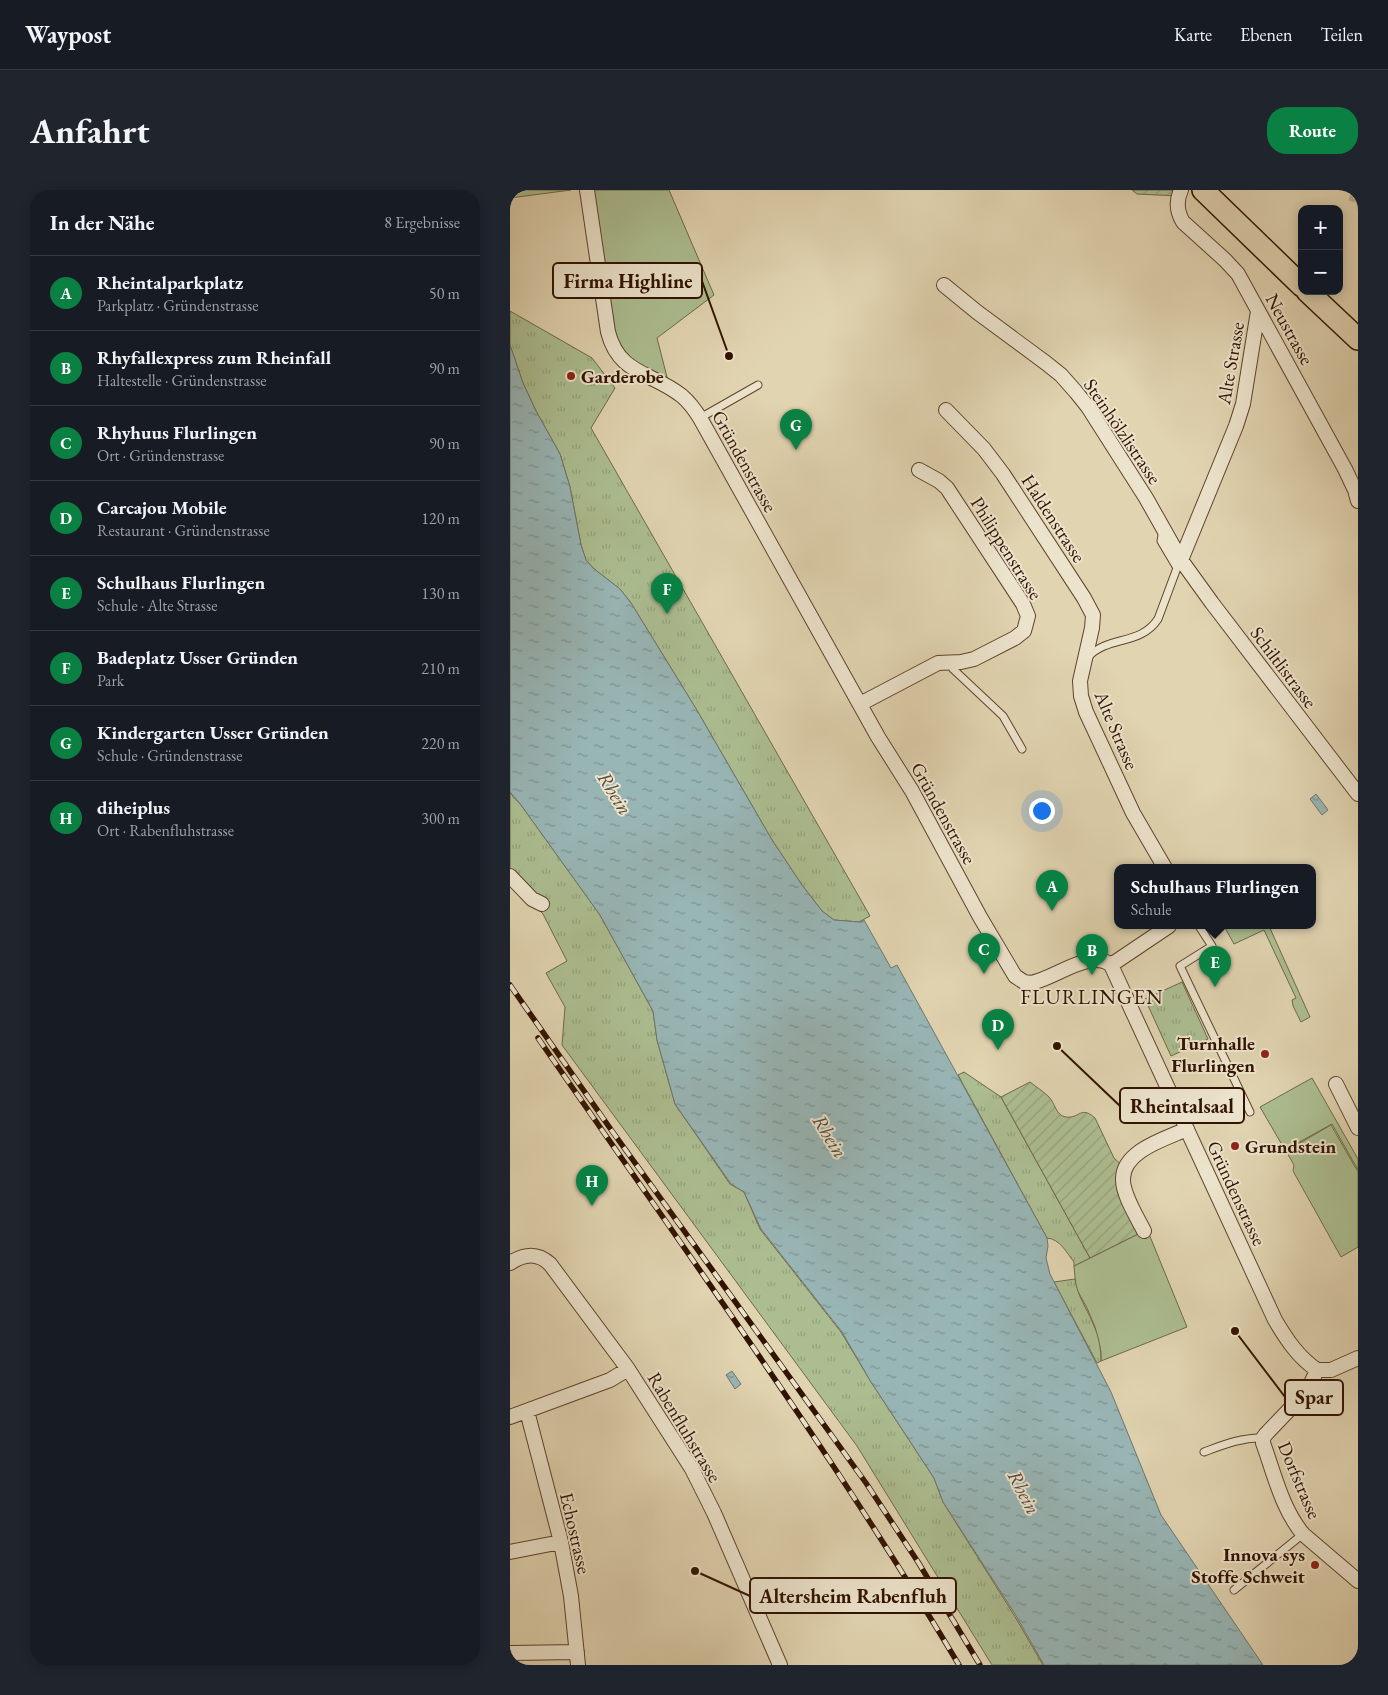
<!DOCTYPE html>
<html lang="de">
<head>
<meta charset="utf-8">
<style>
  :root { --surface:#171b24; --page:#20242c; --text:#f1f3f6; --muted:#9ea1a6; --line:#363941; --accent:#0b8043 }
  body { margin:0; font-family:"EB Garamond",serif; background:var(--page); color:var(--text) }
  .controls { position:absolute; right:15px; top:15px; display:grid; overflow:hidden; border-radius:10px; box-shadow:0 2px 12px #0003 }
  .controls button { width:45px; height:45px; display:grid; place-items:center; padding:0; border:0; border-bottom:1px solid var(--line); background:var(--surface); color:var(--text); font:25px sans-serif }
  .you { position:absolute; left:531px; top:620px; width:18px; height:18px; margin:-12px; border:4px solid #fff; border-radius:50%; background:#1a73e8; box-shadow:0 0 0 8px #1a73e833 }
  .badge { display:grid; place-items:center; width:32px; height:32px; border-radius:50%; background:var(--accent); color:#fff; font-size:16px; font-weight:700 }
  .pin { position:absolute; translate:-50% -41px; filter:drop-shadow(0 1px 2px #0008) }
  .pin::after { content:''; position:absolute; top:26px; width:18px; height:15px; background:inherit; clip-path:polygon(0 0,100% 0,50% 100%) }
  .popup { position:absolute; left:604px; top:674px; width:202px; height:65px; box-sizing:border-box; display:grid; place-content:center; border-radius:10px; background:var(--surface); filter:drop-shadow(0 1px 4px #0005); font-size:16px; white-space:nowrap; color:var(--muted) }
  .popup b { font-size:19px; color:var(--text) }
  .popup::after { content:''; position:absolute; left:50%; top:100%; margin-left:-10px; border:10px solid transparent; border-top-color:var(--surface) }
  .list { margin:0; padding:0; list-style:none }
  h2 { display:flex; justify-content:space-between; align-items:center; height:65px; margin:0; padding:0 20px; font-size:21px }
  h2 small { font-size:16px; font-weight:400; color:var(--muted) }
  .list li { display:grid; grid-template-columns:32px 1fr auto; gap:15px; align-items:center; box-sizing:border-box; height:75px; padding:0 20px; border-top:1px solid var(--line) }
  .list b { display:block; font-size:19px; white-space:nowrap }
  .list p { margin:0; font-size:16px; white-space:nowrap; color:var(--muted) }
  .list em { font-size:16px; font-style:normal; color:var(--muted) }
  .map { position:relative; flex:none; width:848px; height:1475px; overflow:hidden; border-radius:20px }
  header { display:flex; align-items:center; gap:30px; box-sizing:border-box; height:70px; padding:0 25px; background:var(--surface); border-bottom:1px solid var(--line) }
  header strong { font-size:24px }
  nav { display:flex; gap:28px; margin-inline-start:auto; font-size:18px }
  .intro { display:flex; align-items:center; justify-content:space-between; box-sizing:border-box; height:120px; padding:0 30px }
  h1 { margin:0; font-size:35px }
  .button { padding:12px 22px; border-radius:20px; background:var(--accent); color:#fff; font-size:18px; font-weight:700 }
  main { display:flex; gap:30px; padding:0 30px }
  aside { flex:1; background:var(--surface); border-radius:20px; box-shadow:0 2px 12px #0003 }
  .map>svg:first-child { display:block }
  .grass { fill:#acbe91; stroke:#6f6848 }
  .park { fill:url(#park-tufts); stroke:#6f6848 }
  .garden { fill:url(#garden-furrows); stroke:#6f6848 }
  .water { fill:url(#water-ripples); stroke:#6f756d }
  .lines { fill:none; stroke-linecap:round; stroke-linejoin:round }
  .trunk-tunnel { stroke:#bead8e; stroke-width:22; stroke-dasharray:22 11; stroke-linecap:butt }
  .service-casing { stroke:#5e432c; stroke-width:9 }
  .minor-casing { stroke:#5e432c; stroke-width:16 }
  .primary-casing { stroke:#321300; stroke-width:24 }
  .service { stroke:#ece3cc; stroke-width:7 }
  .minor { stroke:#ece3cc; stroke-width:14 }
  .primary { stroke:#e1d4b1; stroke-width:21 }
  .rail-casing { stroke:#321300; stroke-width:5.5 }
  .rail { stroke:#ece3cc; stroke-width:4; stroke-dasharray:11; stroke-linecap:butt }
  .poi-dot { fill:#8f2418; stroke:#ece3cc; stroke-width:2 }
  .labels { text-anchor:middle; stroke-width:4; stroke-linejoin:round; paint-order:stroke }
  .street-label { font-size:19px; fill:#321300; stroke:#ece3cc }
  .poi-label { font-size:19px; font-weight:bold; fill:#321300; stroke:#ece3cc; text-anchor:start }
  .water-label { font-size:20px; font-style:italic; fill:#564c40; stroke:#ece3cc }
  .quarter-label { font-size:21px; letter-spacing:1px; fill:#321300; stroke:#ece3cc }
  .leader { fill:none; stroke:#321300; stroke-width:2 }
  .callout-dot { fill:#321300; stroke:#ece3cc; stroke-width:2 }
  .callout { fill:#ece3cc; stroke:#321300; stroke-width:2 }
  .callout-label { font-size:20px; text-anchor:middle; font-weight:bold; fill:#321300 }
</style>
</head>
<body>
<header>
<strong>Waypost</strong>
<nav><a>Karte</a><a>Ebenen</a><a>Teilen</a></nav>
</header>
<div class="intro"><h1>Anfahrt</h1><a class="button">Route</a></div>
<main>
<aside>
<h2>In der Nähe<small>8 Ergebnisse</small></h2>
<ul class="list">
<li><span class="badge">A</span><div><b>Rheintalparkplatz</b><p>Parkplatz · Gründenstrasse</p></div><em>50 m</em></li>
<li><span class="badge">B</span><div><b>Rhyfallexpress zum Rheinfall</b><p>Haltestelle · Gründenstrasse</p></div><em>90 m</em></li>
<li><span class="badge">C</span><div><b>Rhyhuus Flurlingen</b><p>Ort · Gründenstrasse</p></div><em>90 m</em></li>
<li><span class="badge">D</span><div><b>Carcajou Mobile</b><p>Restaurant · Gründenstrasse</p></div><em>120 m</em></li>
<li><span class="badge">E</span><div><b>Schulhaus Flurlingen</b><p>Schule · Alte Strasse</p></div><em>130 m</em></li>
<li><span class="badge">F</span><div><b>Badeplatz Usser Gründen</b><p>Park</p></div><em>210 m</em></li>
<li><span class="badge">G</span><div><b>Kindergarten Usser Gründen</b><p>Schule · Gründenstrasse</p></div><em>220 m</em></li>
<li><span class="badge">H</span><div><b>diheiplus</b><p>Ort · Rabenfluhstrasse</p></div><em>300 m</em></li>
</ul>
</aside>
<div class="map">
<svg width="848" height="1475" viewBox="0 0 848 1475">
  <defs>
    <pattern id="park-tufts" width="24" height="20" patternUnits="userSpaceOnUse" patternTransform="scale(1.25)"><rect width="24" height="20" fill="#acbe91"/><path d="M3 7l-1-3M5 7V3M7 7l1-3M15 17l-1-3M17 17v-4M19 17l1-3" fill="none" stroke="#94a27b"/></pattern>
    <pattern id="garden-furrows" width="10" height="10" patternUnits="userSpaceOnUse" patternTransform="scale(1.25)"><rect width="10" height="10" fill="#acbe91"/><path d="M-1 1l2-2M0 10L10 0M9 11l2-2" fill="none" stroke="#94a27b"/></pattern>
    <pattern id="water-ripples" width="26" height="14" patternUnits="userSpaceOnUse" patternTransform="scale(1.25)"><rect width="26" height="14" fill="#98b6b6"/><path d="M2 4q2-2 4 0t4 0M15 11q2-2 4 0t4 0" fill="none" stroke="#7d9392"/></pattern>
  </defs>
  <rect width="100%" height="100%" fill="#e1d4b1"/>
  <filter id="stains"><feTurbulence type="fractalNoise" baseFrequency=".004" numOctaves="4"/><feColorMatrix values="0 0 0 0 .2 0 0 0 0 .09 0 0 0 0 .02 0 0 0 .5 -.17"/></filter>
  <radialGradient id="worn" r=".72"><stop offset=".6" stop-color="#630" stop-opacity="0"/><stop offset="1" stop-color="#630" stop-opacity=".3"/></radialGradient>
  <path class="grass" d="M0,0H61L0,8Z
    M83,0H159L204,105L147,148L158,191C136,179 117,172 105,148Z
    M714,736H759L800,827L791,832L783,816L782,810L786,808L754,740L724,754Z
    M802,888L848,969V980L822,934L775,960L750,917Z
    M821,935L848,982V1057L831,1067L783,981L784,975L776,961Z
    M634,1041L639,1044L677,1137L591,1171V1162L585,1137L577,1118L566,1098L564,1076Z"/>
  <path class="park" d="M0,121L82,168L105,198L81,238L360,726L349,732L324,730L312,721L292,695L262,650L185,517L121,413L110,399L83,378L76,370L71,355L60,297L50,264L26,221L13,193L0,155Z
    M0,603L11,615L90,725L143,821L147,850L165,914L220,994L234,1002L250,1039L331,1142L361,1192L424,1288L433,1312L504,1425L533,1475H482L347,1256L52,855L55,817L36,783L57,771L33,724L0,690Z
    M672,792L698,849L661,866L635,809Z
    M454,882L491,907L580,1068L564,1076V1072C556,1062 550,1049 537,1048L448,885Z
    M565,1089C567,1106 578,1120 584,1136C589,1147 591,1160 591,1171L587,1173L544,1092Z"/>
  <path class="garden" d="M622,0H671L668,6L627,4Z
    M520,892C526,897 533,901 539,907C545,913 546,926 556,927C569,929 571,915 585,928L604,968L615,978L634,1041L580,1068L491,907Z"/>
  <path class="water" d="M0,155L13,193L26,221L50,264L60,297L71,355L76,370L83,378L110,399L121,413L185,517L262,650L292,695L312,721L324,730L349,732L354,730L381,778L387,775L537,1048L538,1056L536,1068L540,1084L601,1202L651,1325L753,1475H534L505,1424L433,1312L424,1288L361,1192L332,1142L251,1039L234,1002L221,994L165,914L147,850L143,821L90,725L11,615L0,602Z
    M806,604L818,620L812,625L800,609Z
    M222,1181L231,1194L225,1199L216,1185Z"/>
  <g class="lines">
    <path class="trunk-tunnel" d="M842,0L848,2"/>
    <defs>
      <path id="service" d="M190,228L248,195
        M578,467C599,445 630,456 648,429L667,378L651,351L653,340
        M439,473L443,479L493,526L512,559
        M689,736L702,756L670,776L740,922
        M694,1262C713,1255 733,1247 753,1248
        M724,1400L793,1344"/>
      <path id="minor" d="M77,0L98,142C109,185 142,182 172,206C179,212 185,220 190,228L368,547L402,601L470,727L505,786L514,792L520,793C543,790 580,758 601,775L765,1130C777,1150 788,1167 807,1180
        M671,0C666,11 667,22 673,32L715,70L728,84L835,279L845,300L848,311
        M434,95L467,122L536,173L551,185L566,202L578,217L636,308L671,370L702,413L848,604
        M436,220L474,259L493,284L574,408L583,425L582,438L570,491L571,506L576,522L623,623L655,678
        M671,370L726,236L733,214L748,121
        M350,514L428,473L451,472L464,469L505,448L514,441L518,426L513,414L437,298L429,291L409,280
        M0,686L22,709L32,714
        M601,775L659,736
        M826,894L848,938
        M634,1041C627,1027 613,1005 613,990C612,961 655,949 677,939
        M0,1073C14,1064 27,1062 40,1074L118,1179L182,1279L204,1323L270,1475
        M807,1180L798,1200L756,1244L753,1248V1253C764,1283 772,1319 793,1344L848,1391
        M807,1180H821L848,1168
        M17,1221L51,1352L61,1406L68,1475
        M0,1227L100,1190L118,1179
        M0,1362L51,1352
        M0,1463L67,1462"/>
      <path id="primary" d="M693,0L792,96
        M797,101L848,149"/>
    </defs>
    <use href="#service" class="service-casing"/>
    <use href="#minor" class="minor-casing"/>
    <use href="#primary" class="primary-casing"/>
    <use href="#service" class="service"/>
    <use href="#minor" class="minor"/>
    <use href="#primary" class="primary"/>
    <defs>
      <path id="rail" d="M0,795L102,941L356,1293L408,1372L470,1475
        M28,848C171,1055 320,1259 449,1475"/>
    </defs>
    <use href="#rail" class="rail-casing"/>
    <use href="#rail" class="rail"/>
  </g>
  <g class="poi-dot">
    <circle cx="61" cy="186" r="5"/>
    <circle cx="755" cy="864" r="5"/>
    <circle cx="725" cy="956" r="5"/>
    <circle cx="805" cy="1375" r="5"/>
  </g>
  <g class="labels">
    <g class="street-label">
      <text transform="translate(780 139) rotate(61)" y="7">Neustrasse</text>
      <text transform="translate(720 173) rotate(-80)" y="7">Alte Strasse</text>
      <text transform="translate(613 241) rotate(56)" y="7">Steinhölzlistrasse</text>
      <text transform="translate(235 271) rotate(61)" y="7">Gründenstrasse</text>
      <text transform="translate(544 328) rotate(57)" y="7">Haldenstrasse</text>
      <text transform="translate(497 358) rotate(58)" y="7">Philippenstrasse</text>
      <text transform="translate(774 477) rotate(53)" y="7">Schiltlistrasse</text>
      <text transform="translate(607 540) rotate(67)" y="7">Alte Strasse</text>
      <text transform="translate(434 623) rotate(61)" y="7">Gründenstrasse</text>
      <text transform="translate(727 1003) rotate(65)" y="7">Gründenstrasse</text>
      <text transform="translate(175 1237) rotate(59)" y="7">Rabenfluhstrasse</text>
      <text transform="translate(790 1290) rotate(67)" y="7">Dorfstrasse</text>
      <text transform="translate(66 1343) rotate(77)" y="7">Echostrasse</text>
    </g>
    <g class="poi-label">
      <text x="71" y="193">Garderobe</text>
      <text x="745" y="860" text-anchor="end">Turnhalle<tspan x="745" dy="22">Flurlingen</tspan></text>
      <text x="735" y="963">Grundstein</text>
      <text x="795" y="1371" text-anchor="end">Innova sys<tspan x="795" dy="22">Stoffe Schweit</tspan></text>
    </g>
    <g class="water-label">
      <text transform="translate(105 603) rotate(58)" y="7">Rhein</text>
      <text transform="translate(320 946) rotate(58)" y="7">Rhein</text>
      <text transform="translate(514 1302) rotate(62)" y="7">Rhein</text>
    </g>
    <g class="quarter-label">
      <text x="582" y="814">FLURLINGEN</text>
    </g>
  </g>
  <path class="leader" d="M219 166L192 91M547 856L610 916M725 1141L775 1207M185 1381L240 1406"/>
  <g class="callout-dot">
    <circle cx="219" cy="166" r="5"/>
    <circle cx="547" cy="856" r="5"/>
    <circle cx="725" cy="1141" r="5"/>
    <circle cx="185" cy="1381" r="5"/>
  </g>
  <g class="callout">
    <rect x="43" y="73" width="149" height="35" rx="5"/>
    <rect x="610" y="898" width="124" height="35" rx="5"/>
    <rect x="775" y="1190" width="58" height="35" rx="5"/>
    <rect x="240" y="1388" width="206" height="35" rx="5"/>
  </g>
  <g class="callout-label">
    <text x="118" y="98">Firma Highline</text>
    <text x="672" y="923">Rheintalsaal</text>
    <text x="804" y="1214">Spar</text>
    <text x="343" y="1413">Altersheim Rabenfluh</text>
  </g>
  <rect width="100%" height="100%" filter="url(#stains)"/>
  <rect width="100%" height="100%" fill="url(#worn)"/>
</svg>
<div class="controls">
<button>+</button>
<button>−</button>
</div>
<div class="you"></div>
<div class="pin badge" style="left:542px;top:721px">A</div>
<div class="pin badge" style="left:582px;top:785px">B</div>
<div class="pin badge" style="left:474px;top:784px">C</div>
<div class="pin badge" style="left:488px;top:860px">D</div>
<div class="pin badge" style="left:705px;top:797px">E</div>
<div class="popup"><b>Schulhaus Flurlingen</b>Schule</div>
<div class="pin badge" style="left:157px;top:424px">F</div>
<div class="pin badge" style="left:286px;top:260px">G</div>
<div class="pin badge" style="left:82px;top:1016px">H</div>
</div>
</main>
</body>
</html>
